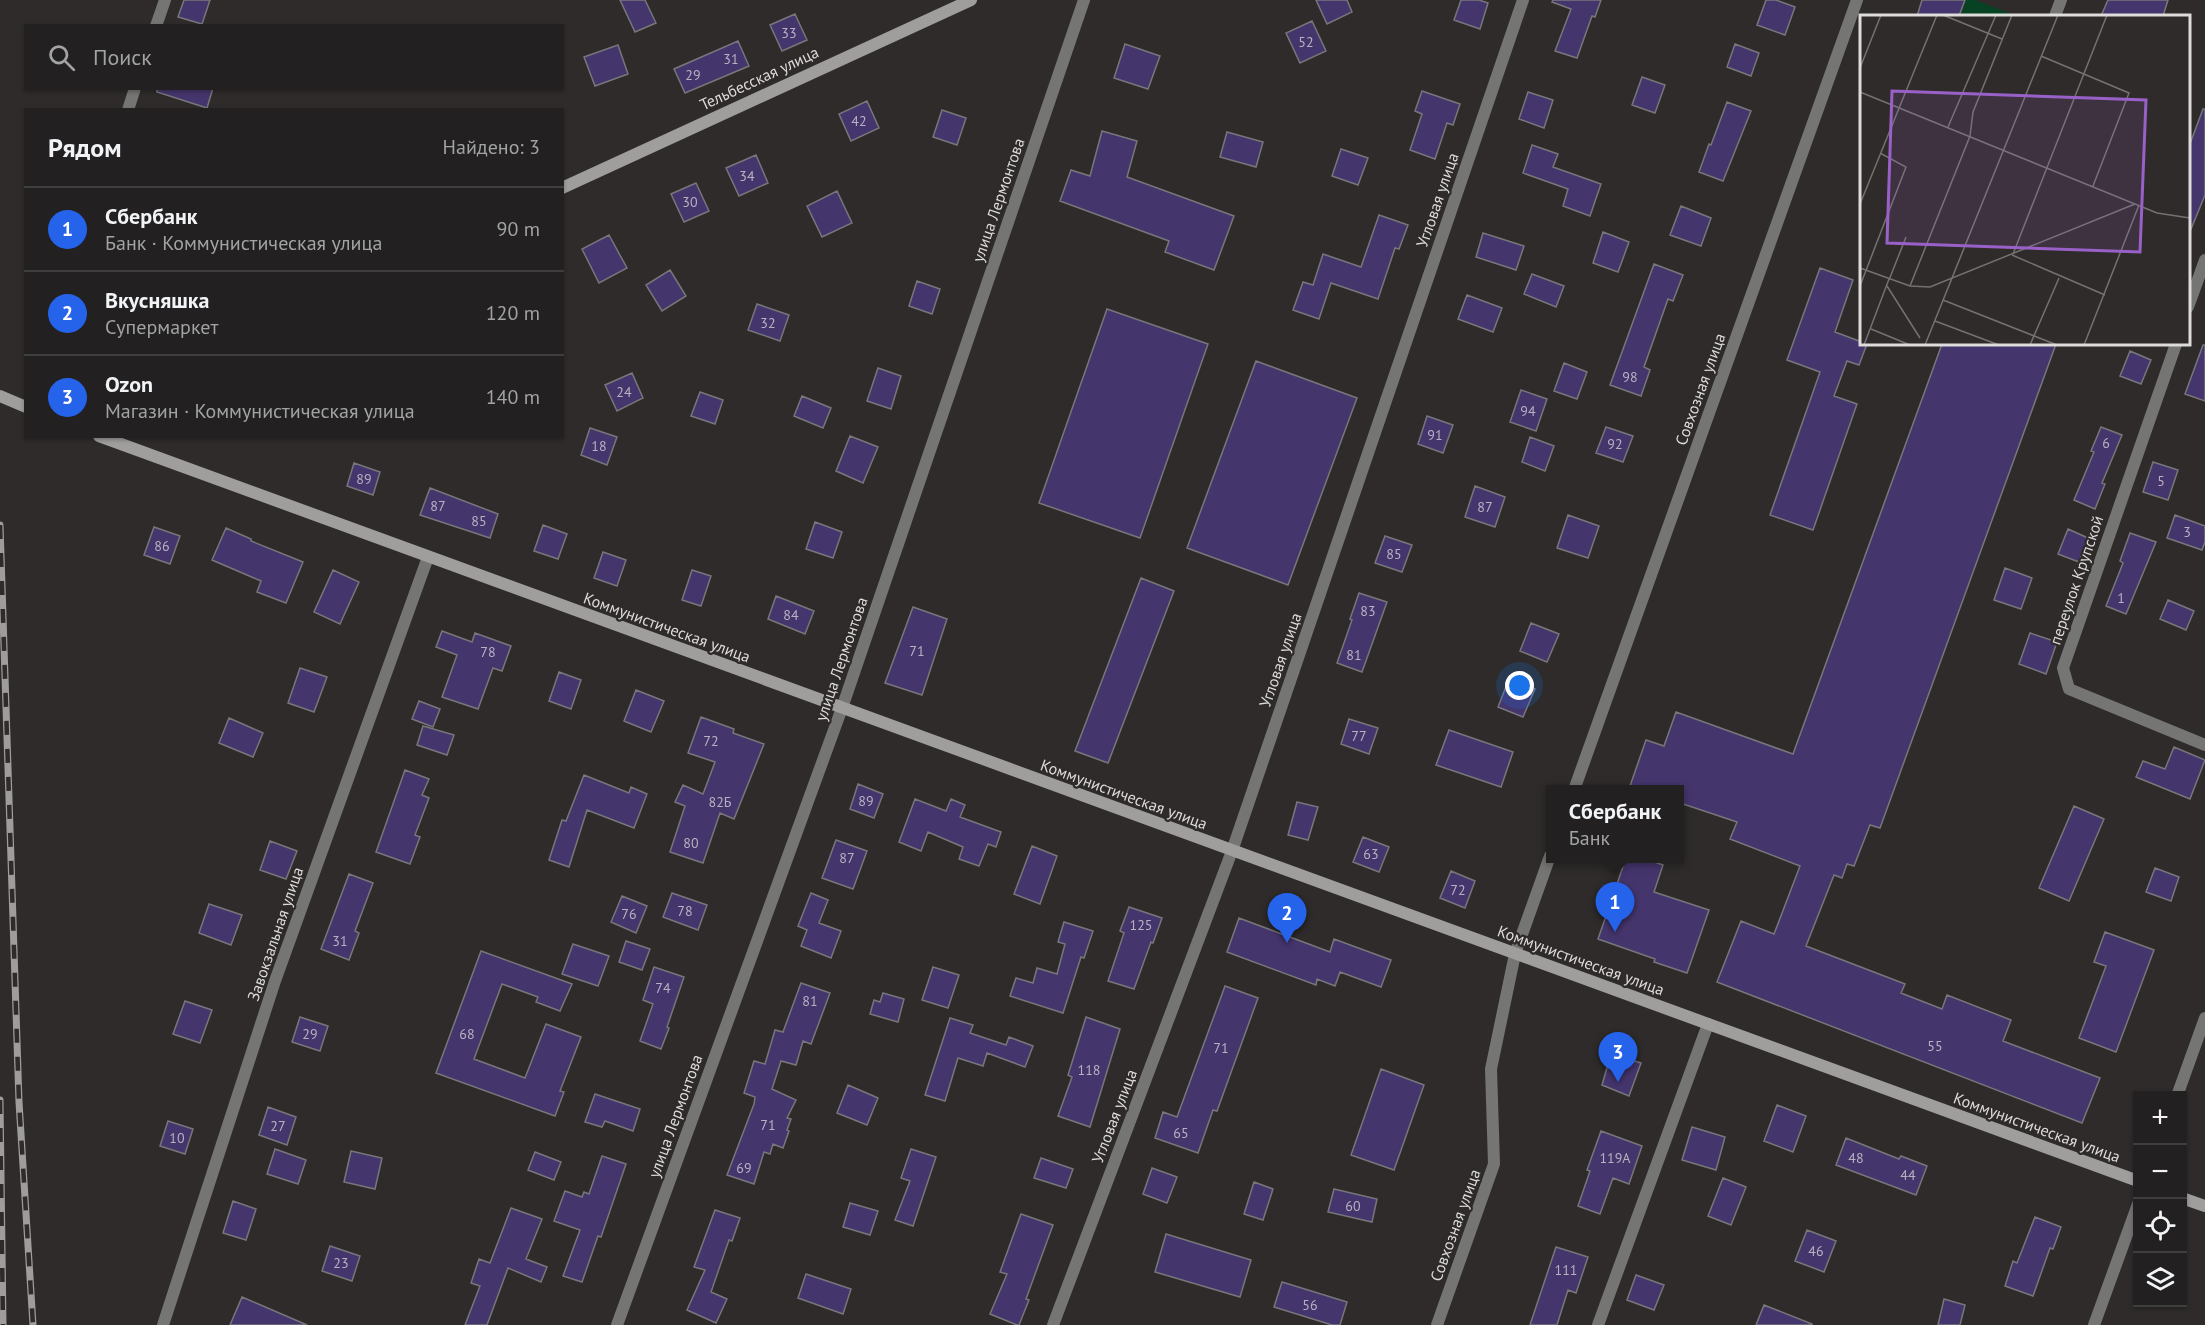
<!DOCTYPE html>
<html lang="ru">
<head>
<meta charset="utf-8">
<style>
  :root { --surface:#222020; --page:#2a2829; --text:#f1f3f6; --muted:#a2a3a5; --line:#3f3e3e; --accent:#2563eb }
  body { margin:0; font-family:"PT Sans",sans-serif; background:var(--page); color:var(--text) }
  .controls { position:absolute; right:18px; bottom:18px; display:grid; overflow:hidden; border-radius:0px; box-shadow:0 2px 4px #0004 }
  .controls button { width:54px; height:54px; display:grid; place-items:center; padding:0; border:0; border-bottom:2px solid var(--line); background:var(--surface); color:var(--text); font:30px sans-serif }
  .you { position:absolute; left:1520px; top:686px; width:21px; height:21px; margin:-15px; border:4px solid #fff; border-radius:50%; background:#1a73e8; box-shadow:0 0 0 9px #1a73e833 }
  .badge { display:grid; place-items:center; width:39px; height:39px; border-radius:50%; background:var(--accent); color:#fff; font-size:20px; font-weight:700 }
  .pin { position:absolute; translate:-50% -50px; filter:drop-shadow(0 2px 3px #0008) }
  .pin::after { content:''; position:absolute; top:32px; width:21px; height:18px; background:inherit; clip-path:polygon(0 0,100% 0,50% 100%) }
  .popup { position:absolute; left:1546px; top:785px; width:138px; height:78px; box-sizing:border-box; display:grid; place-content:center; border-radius:0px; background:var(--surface); filter:drop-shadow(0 2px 4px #0005); font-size:20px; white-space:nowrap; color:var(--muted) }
  .popup b { font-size:22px; color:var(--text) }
  .popup::after { content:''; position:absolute; left:50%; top:100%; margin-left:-12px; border:12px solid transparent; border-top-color:var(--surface) }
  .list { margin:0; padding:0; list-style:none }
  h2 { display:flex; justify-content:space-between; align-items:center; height:78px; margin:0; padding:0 24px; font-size:26px }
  h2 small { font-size:20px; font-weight:400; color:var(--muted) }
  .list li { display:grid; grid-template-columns:39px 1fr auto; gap:18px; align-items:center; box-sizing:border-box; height:84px; padding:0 24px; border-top:2px solid var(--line) }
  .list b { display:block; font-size:22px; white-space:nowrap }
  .list p { margin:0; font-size:20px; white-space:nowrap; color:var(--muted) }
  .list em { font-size:20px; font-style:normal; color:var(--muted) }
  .icon { flex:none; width:33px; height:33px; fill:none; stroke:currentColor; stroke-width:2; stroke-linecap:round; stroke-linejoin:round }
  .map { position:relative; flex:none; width:2205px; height:1325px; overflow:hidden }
  .search { position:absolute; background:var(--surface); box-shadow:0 2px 4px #0004; left:24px; top:24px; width:540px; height:66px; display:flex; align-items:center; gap:15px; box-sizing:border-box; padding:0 21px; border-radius:0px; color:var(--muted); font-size:22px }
  .panel { position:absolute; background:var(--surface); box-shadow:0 2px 4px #0004; left:24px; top:108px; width:540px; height:330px; border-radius:0px }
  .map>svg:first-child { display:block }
  .green { fill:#084224 }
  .building { fill:#45356d; stroke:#77777a; stroke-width:1.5 }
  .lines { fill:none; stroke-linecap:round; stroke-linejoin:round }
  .street { stroke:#757573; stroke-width:12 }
  .secondary { stroke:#9f9e9c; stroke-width:12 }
  .rail-casing { stroke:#9f9d9c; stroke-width:7 }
  .rail { stroke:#2e2b2a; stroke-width:4.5; stroke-dasharray:14; stroke-linecap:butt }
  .labels { text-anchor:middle; stroke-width:4.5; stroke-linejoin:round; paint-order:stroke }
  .number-label { font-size:14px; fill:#b8b2c0 }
  .street-label { font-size:16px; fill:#dedcdb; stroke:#2e2b2a }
  .inset-road { fill:none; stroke:#747271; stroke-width:1.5 }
  .view { fill:#9961c7; fill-opacity:0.15; stroke:#9961c7; stroke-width:3 }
  .inset-edge { fill:none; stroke:#dedcdb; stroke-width:3 }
</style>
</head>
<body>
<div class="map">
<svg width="2205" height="1325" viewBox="0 0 2205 1325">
  <rect width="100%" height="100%" fill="#2e2b2a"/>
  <path class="green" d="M1966,0H1975L2017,16H1960Z"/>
  <path class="building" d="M184,0H210L202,24L178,17Z
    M620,0H645L656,23L635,32Z
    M1316,0H1347L1352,12L1327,24Z
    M1461,0H1479L1488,3L1480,29L1454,20Z
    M1553,0H1601L1595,17L1592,16L1577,58L1555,51L1571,9L1552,2Z
    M1766,0H1776L1795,7L1785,35L1757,25Z
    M1922,0H1965L1959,16H1917Z
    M2108,0H2168L2163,16H2101Z
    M795,14L807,40L782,51L770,25Z
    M1312,21L1326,51L1300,63L1286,33Z
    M738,41L749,66L685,93L674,69Z
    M1125,44L1160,56L1148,89L1114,78Z
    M1735,44L1759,53L1751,76L1727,67Z
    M618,45L628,74L595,86L584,57Z
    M1642,77L1665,85L1655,113L1632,105Z
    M157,88H213L207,108L157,92Z
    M1422,91L1460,104L1453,125L1447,123L1435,159L1410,150L1422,114L1415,111Z
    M1528,92L1553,100L1544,128L1519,119Z
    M867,101L879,128L851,141L839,114Z
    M1727,102L1751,111L1723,181L1699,172L1709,144L1711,145Z
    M2203,109H2205V195L2189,234L2188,149Z
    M942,110L966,118L957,145L933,137Z
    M1102,131L1137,141L1127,177L1234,216L1214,270L1165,252L1169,241L1060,201L1071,170L1090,176Z
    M1227,132L1263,142L1256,167L1220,157Z
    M1532,145L1558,154L1553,167L1601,184L1590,216L1563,206L1568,189L1523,173Z
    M1341,149L1368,158L1358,185L1332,176Z
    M756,155L768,183L739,196L726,168Z
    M696,183L709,211L684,222L671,194Z
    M837,191L852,223L822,237L807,206Z
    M1681,206L1711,218L1701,246L1670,235Z
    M1379,215L1408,225L1399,249L1395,248L1378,299L1331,283L1319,319L1293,310L1303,282L1313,285L1323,254L1361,267Z
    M1603,232L1629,242L1618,272L1593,263Z
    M1483,233L1524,246L1516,270L1476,257Z
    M609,235L627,268L599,283L582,249Z
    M1654,264L1683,275L1673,301L1668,299L1644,367L1650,370L1641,396L1610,385Z
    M1820,268L1853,280L1835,332L1867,344L1859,365L1847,361L1834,396L1857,404L1813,530L1770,515L1820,372L1787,360Z
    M670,270L686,296L662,311L646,285Z
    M1532,274L1564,286L1556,307L1524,294Z
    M917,281L940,289L932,314L909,306Z
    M1467,295L1502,308L1493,332L1458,319Z
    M757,304L789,315L780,341L748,330Z
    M1107,309L1208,344L1140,538L1039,503Z
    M1942,344H2056L1880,828L1870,825L1854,866L1847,864L1842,878L1834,875L1806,946L1905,984L1901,993L1942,1009L1947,995L2011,1020L2003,1041L2100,1078L2082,1123L1717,982L1741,921L1774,934L1800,866L1730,839L1737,822L1680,803V789H1641L1630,786L1646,740L1664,746L1676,712L1793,754Z
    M2203,345H2205V401L2185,394Z
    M2130,351L2151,360L2141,384L2120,376Z
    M1256,361L1357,398L1288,585L1187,548Z
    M1564,363L1587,372L1577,399L1554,391Z
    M878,368L901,376L891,409L867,401Z
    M632,373L643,398L617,411L605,385Z
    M1521,390L1547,399L1536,431L1510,422Z
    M700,392L723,400L715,424L691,416Z
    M802,396L831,408L823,428L794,416Z
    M1427,416L1453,425L1443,453L1418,444Z
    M1606,427L1633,436L1623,462L1596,453Z
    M2101,427L2122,435L2102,483L2105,484L2095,509L2074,500L2094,452L2091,451Z
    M590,428L617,437L607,465L581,455Z
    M850,436L878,447L863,483L836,471Z
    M1530,437L1554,446L1545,471L1522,462Z
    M2153,462L2178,470L2168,500L2143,492Z
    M354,463L380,472L373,495L347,486Z
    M1475,486L1505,497L1495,527L1465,517Z
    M430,488L498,514L490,538L420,515Z
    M1568,515L1599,526L1588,558L1557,548Z
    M2175,515L2205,526V542L2202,550L2167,538Z
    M815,522L842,532L833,558L806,549Z
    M543,525L567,534L558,559L534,551Z
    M154,527L180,536L170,564L144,555Z
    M226,528L251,539V541L303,562L286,603L257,592L261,581L212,560Z
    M2068,529L2088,538L2079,562L2058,554Z
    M2130,533L2156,542L2126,614L2106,606L2123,563L2120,561Z
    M1385,536L1412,545L1402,572L1375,563Z
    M603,552L626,560L617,586L594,578Z
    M2005,568L2032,578L2021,609L1994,600Z
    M333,570L359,582L340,624L314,612Z
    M692,570L711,576L701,606L682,600Z
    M1141,578L1174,591L1108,763L1075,751Z
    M1359,593L1387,602L1362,672L1337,663L1352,620L1350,619Z
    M776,596L814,611L805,634L768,619Z
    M2168,600L2194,611L2186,630L2160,619Z
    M913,607L947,619L922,695L885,683Z
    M1531,623L1559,634L1547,662L1520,651Z
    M442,631L472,642L475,633L511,646L502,671L493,668L478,709L442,697L457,655L436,647Z
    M2030,633L2057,642L2046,674L2019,664Z
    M300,668L327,677L314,712L288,703Z
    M559,672L581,680L571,709L549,701Z
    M1509,679L1535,689L1523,717L1498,707Z
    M636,690L664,701L651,732L624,721Z
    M419,701L440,709L433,727L412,719Z
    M701,717L734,729L733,733L764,744L734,819L720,813L703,863L670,852L685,806L675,802L683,785L703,794L715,762L688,753Z
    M229,718L263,733L253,757L219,743Z
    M1349,719L1378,728L1369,754L1341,744Z
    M423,726L454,735L447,755L417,745Z
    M1449,730L1513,752L1501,787L1436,765Z
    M2174,747L2205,760L2190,799L2136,777L2143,761L2165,769Z
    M405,770L429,779L422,795L429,798L415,835L420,837L410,864L376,852Z
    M584,775L629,793L631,787L647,794L634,828L587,810L569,867L549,860L562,820L566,821Z
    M858,784L883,794L874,818L850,809Z
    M915,799L946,811L951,799L965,805L960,817L1001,832L996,847L988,844L979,866L959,859L963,847L928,832L921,851L899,842Z
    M1297,802L1318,807L1308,840L1288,835Z
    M2074,806L2104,819L2069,901L2039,888Z
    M1363,837L1389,847L1379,872L1353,862Z
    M836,840L867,851L853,889L822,878Z
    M270,841L297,851L286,879L260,870Z
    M1032,846L1057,856L1040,904L1014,894Z
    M1626,858H1643L1663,865L1654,892L1709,910L1687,973L1654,962L1655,959L1598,939Z
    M2155,868L2179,877L2171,901L2146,892Z
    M1451,871L1475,881L1465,908L1440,898Z
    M349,874L373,883L355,931L359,933L349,960L321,949Z
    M672,893L707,905L698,930L663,917Z
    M811,893L828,900L819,923L841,931L831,958L801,946L807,930L798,926Z
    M622,896L647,906L636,933L611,922Z
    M209,904L242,915L231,945L199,933Z
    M1129,907L1162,918L1153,943L1151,942L1134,989L1108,981L1124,933L1120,931Z
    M1239,918L1330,952L1334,939L1391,960L1381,987L1340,972L1335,986L1317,979L1316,985L1227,952Z
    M1064,922L1093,931L1084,958L1081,957L1063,1013L1010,996L1016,978L1033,983L1037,968L1057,974L1065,944L1058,942Z
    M2105,932L2154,950L2116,1052L2079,1038L2106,966L2094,962Z
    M626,941L650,949L642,970L619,962Z
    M573,944L609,956L598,986L562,974Z
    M481,951L572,984L560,1011L536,1002L538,997L502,984L474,1059L525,1078L546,1024L581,1037L560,1091L564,1092L555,1116L436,1073Z
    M654,967L684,977L667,1027L669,1028L661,1049L640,1041L653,1004L643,1000Z
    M933,967L959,975L948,1008L922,1000Z
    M801,983L830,993L811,1044L803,1041L796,1065L781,1061L772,1089L796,1100L787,1118L791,1119L787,1130L789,1131L783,1148L773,1144L770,1154L764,1152L754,1184L727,1175L754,1104L755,1097L744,1093L754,1061L765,1064L775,1030L783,1032Z
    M1225,986L1258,998L1217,1111L1213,1110L1198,1153L1155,1138L1163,1112L1177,1117Z
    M883,993L904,999L898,1022L870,1014L874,1000L880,1002Z
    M185,1001L212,1010L200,1043L173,1034Z
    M300,1017L328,1026L320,1051L292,1042Z
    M1086,1017L1120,1029L1090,1127L1058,1116L1072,1077L1068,1075Z
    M950,1018L973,1025L970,1033L1006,1045L1009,1037L1033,1046L1025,1067L987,1053L983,1066L958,1058L945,1101L925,1095Z
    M1611,1054L1641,1063L1629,1096L1602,1085Z
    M1381,1069L1424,1085L1394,1170L1351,1155Z
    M848,1085L878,1098L867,1125L837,1113Z
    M595,1094L640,1109L633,1131L605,1121L602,1127L585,1122Z
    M1777,1105L1806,1116L1793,1152L1764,1141Z
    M268,1107L296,1117L287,1145L259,1135Z
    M168,1121L193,1129L185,1154L160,1146Z
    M1692,1127L1725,1137L1716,1170L1682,1160Z
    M1601,1131L1642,1146L1629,1184L1613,1178L1600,1214L1578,1206L1590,1171L1587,1170Z
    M1846,1138L1899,1159L1901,1156L1927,1166L1916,1195L1836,1165Z
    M275,1149L306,1160L298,1184L267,1174Z
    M911,1149L936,1157L913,1226L895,1220L910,1181L901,1178Z
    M351,1151L382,1158L375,1189L344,1182Z
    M535,1152L561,1162L554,1180L528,1170Z
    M602,1156L626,1164L601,1237L598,1236L582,1282L563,1276L580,1230L554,1221L565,1191L582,1197L584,1192L589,1194Z
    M1041,1158L1073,1169L1066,1188L1034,1178Z
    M1152,1168L1177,1177L1167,1203L1143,1194Z
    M1723,1178L1746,1187L1731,1225L1708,1216Z
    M1254,1182L1273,1189L1263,1220L1244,1214Z
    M1334,1189L1377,1199L1372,1222L1328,1212Z
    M233,1201L256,1209L246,1240L223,1233Z
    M850,1203L878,1211L870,1235L843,1227Z
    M511,1208L542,1219L526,1259L547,1267L541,1282L508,1268L487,1325H465L480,1286L471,1283L479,1259L490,1263Z
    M715,1210L740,1218L732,1241L729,1240L711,1292L727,1299L716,1323L687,1310L705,1270L694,1267Z
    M1021,1214L1053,1225L1026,1299L1029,1300L1019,1325H1017L990,1314L1007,1274L1000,1272Z
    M2035,1217L2061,1227L2053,1249L2050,1248L2033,1296L2005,1286L2013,1261L2017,1263Z
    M1807,1230L1836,1241L1824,1272L1795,1261Z
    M1166,1234L1251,1260L1240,1297L1155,1272Z
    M330,1246L360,1256L352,1281L322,1271Z
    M1556,1247L1588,1257L1576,1293L1568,1290L1557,1325H1530Z
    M806,1274L851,1289L843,1314L798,1298Z
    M1636,1275L1664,1285L1654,1310L1627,1300Z
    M1282,1282L1347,1302L1340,1325H1332L1274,1307Z
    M242,1297L307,1325H230Z
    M1944,1299L1965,1305L1960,1325H1938Z
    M1764,1305L1812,1324V1325H1756Z"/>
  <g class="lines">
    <path class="street" d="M2055,16L2061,0
      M156,26L165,0
      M128,110L135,88
      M2188,307L2205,260
      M2176,344L2063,668L2069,689L2205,745
      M1574,790L1857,0
      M2177,1096L2205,1018
      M163,1325L275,981L428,557
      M617,1325L842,708L1084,0
      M1053,1325L1232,851L1523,0
      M1437,1325L1494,1164L1491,1069L1515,954L1550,856
      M1598,1325L1708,1024
      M2094,1325L2138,1204"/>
    <path class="secondary" d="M562,188L971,0
      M0,396L26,407
      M99,436L2138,1181
      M2182,1198L2205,1206"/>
    <defs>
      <path id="rail" d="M0,525L19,1102L33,1325
        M0,1100L3,1325"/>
    </defs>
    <use href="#rail" class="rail-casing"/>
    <use href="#rail" class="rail"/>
  </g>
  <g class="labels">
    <g class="number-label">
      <text x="789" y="38">33</text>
      <text x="1306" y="47">52</text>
      <text x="731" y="64">31</text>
      <text x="693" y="80">29</text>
      <text x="859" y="126">42</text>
      <text x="747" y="181">34</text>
      <text x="690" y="207">30</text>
      <text x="768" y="328">32</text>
      <text x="1630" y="382">98</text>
      <text x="624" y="397">24</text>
      <text x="1528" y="416">94</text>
      <text x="1435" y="440">91</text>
      <text x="2106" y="448">6</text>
      <text x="1615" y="449">92</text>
      <text x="599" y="451">18</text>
      <text x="364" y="484">89</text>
      <text x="2161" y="486">5</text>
      <text x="438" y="511">87</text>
      <text x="1485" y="512">87</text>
      <text x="479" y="526">85</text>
      <text x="2187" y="537">3</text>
      <text x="162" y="551">86</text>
      <text x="1394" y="559">85</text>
      <text x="2121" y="603">1</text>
      <text x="1368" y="616">83</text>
      <text x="791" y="620">84</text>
      <text x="917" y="656">71</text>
      <text x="488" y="657">78</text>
      <text x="1354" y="660">81</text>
      <text x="1359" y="741">77</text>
      <text x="711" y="746">72</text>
      <text x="866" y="806">89</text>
      <text x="720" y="807">82Б</text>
      <text x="691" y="848">80</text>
      <text x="1371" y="859">63</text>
      <text x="847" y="863">87</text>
      <text x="1458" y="895">72</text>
      <text x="685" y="916">78</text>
      <text x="629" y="919">76</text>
      <text x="1141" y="930">125</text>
      <text x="340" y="946">31</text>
      <text x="663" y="993">74</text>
      <text x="810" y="1006">81</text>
      <text x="310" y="1039">29</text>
      <text x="467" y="1039">68</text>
      <text x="1935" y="1051">55</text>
      <text x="1221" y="1053">71</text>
      <text x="1089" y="1075">118</text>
      <text x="768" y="1130">71</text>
      <text x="278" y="1131">27</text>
      <text x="1181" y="1138">65</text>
      <text x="177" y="1143">10</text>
      <text x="1615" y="1163">119А</text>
      <text x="1856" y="1163">48</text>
      <text x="744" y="1173">69</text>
      <text x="1908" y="1180">44</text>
      <text x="1353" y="1211">60</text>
      <text x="1816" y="1256">46</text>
      <text x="341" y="1268">23</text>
      <text x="1566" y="1275">111</text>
      <text x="1310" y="1310">56</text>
    </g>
    <g class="street-label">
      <text transform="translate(759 78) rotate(-25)" y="6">Тельбесская улица</text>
      <text transform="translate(998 200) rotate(-71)" y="6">улица Лермонтова</text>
      <text transform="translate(1437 200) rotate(-71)" y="6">Угловая улица</text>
      <text transform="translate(1700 389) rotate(-70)" y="6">Совхозная улица</text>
      <text transform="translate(2076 580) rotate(-71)" y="6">переулок Крупской</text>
      <text transform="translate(667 627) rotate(20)" y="6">Коммунистическая улица</text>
      <text transform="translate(841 659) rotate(-71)" y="6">улица Лермонтова</text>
      <text transform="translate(1280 660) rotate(-71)" y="6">Угловая улица</text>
      <text transform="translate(1124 794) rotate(20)" y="6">Коммунистическая улица</text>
      <text transform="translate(275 934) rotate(-71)" y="6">Завокзальная улица</text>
      <text transform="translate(1581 960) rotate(20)" y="6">Коммунистическая улица</text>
      <text transform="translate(675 1116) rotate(-70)" y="6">улица Лермонтова</text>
      <text transform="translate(1114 1116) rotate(-69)" y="6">Угловая улица</text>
      <text transform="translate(2037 1127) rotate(20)" y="6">Коммунистическая улица</text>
      <text transform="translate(1455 1225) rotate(-70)" y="6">Совхозная улица</text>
    </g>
  </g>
  <g transform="translate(1860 15)">
    <rect width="330" height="330" fill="#2e2b2a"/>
    <path class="inset-road" d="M83,0L142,24M181,41L269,78L233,171M0,53L21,0M0,77L297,198L330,203M88,112L136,0M0,189L77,0M153,239L247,0M152,240L245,280M0,253L50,271L70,272L275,189M29,265L46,222M0,271L46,152L20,138M27,271L60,323M50,271L110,121L113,97L152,0M83,285L197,330M75,306L139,330M11,314L50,330M4,330L29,264M65,330L198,0M170,330L199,263M224,330L279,190"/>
    <path class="view" d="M32,76L286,85L280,237L27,228Z"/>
    <rect width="330" height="330" class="inset-edge"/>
  </g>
</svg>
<div class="controls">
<button>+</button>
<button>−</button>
<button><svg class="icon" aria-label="locate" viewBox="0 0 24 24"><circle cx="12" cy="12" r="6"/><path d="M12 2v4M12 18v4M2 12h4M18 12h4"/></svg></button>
<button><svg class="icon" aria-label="layers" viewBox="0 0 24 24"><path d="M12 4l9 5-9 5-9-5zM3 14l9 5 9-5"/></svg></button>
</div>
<div class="you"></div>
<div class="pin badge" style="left:1615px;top:932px">1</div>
<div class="popup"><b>Сбербанк</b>Банк</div>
<div class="pin badge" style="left:1287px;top:943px">2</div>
<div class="pin badge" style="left:1618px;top:1082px">3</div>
<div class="search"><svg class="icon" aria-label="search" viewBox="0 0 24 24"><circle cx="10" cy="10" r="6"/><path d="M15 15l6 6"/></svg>Поиск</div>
<section class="panel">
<h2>Рядом<small>Найдено: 3</small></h2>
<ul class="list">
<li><span class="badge">1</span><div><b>Сбербанк</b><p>Банк · Коммунистическая улица</p></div><em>90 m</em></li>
<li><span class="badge">2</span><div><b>Вкусняшка</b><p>Супермаркет</p></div><em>120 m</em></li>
<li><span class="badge">3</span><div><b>Ozon</b><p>Магазин · Коммунистическая улица</p></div><em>140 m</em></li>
</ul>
</section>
</div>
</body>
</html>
